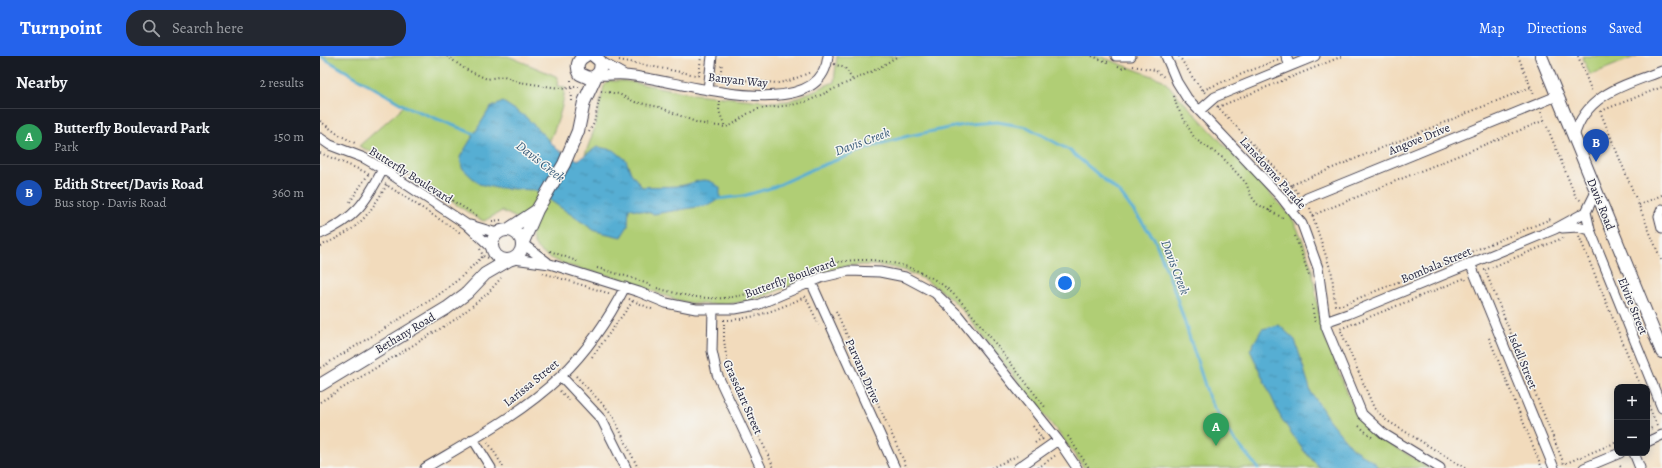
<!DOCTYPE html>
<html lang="en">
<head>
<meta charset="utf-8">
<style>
  :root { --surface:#171b24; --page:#242831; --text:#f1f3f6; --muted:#9ea1a6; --line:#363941; --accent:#2563eb }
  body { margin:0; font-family:Alegreya,serif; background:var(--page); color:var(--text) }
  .controls { position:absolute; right:12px; bottom:12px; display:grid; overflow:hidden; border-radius:8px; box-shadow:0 2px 10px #0003 }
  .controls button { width:36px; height:36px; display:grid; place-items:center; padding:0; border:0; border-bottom:1px solid var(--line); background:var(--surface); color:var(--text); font:20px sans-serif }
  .you { position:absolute; left:745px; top:227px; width:14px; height:14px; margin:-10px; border:3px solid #fff; border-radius:50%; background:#1a73e8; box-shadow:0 0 0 6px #1a73e833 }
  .badge { display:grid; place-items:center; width:26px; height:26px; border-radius:50%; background:var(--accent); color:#fff; font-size:13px; font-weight:700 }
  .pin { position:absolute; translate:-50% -33px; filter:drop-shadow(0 1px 2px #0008) }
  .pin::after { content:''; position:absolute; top:21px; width:14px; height:12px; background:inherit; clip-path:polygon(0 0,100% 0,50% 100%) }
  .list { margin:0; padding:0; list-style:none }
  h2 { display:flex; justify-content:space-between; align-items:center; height:52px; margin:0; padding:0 16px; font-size:17px }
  h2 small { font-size:13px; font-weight:400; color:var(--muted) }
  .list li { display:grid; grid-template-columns:26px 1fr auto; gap:12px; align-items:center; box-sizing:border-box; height:56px; padding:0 16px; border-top:1px solid var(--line) }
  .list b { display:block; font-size:15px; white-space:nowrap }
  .list p { margin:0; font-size:13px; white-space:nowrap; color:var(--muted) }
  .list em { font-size:13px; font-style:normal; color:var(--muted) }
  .icon { flex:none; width:22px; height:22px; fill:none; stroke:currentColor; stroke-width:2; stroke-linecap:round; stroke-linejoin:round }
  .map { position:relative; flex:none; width:1342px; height:412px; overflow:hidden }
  header { display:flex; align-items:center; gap:24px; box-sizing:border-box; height:56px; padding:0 20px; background:var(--accent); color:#fff }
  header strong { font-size:19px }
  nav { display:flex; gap:22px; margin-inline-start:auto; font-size:14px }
  .search { width:280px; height:36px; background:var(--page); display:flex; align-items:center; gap:10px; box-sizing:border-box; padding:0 14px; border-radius:16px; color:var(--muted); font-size:15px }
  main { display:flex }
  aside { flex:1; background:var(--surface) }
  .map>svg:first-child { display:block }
  .green { fill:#b0ce75; stroke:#697858 }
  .water { fill:url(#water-ripples); stroke:#3c6887 }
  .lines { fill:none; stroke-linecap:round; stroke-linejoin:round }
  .stream { stroke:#57aed3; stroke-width:3 }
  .street-casing { stroke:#413e4e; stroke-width:11 }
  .secondary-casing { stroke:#413e4e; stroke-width:14 }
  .path { stroke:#413e4e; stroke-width:2; stroke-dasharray:1 3; stroke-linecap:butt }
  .street { stroke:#fff; stroke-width:9 }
  .secondary { stroke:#fff; stroke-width:12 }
  .labels { text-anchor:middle; stroke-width:3; stroke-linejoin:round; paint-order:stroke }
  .street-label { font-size:12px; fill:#22223b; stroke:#f6f6f2 }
  .water-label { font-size:13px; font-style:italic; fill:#375a78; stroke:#f6f6f2 }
</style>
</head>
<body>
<header>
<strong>Turnpoint</strong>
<div class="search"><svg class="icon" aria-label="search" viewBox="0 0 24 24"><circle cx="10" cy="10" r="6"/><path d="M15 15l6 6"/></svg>Search here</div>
<nav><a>Map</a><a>Directions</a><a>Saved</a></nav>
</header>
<main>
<aside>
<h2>Nearby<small>2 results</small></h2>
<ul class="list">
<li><span class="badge" style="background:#2e9e5b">A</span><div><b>Butterfly Boulevard Park</b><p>Park</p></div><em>150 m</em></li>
<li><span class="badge" style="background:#1a4fb4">B</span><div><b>Edith Street/Davis Road</b><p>Bus stop · Davis Road</p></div><em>360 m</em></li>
</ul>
</aside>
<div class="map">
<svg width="1342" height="412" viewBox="0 0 1342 412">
  <defs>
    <pattern id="water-ripples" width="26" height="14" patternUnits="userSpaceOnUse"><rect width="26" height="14" fill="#57aed3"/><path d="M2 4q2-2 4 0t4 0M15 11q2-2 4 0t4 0" fill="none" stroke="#488dac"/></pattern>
  </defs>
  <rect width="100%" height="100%" fill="#f6f6f2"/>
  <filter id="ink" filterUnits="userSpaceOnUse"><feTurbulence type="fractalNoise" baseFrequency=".025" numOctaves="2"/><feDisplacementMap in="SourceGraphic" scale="8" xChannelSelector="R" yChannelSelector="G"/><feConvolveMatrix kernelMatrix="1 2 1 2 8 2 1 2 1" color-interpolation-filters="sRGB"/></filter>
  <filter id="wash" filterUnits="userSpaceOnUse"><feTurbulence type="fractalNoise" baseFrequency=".012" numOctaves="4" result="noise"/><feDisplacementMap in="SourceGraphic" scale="16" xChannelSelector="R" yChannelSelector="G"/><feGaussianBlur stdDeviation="0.9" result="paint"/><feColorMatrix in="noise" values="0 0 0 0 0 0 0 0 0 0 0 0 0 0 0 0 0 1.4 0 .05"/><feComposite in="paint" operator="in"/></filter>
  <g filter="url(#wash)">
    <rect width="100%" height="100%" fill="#f2dbbc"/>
    <path class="green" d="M0,0H188L238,21L237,30L245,31C243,60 229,86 217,112L262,107L274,74L284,30L289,25H306L374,38L453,46L469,45L514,26L517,0H779L843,24L971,160L982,182L992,213L1001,272L1035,356L1052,377L1110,412H764L744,384L644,256C620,229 588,210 552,209C499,206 466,239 416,247C399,249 382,249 365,246C344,241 325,231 305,224C280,216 240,212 220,195C211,188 212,180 213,170L182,155L164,165L157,162L68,104L39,90L84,50Z
      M1262,0H1317L1270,19Z"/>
    <path class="water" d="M183,46L206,61L238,94L258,104L277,91L294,94L306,104L311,117L322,131C333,130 345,131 357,130C375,129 384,116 400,132V142L390,149L334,158L309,152L308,170L301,181L275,175L215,134L176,132L159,128L142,112L140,101L170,52Z
      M959,269L975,284L991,336L1009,364L1032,392L1055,407L1058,412H1000L983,394L961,362L930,294L942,273Z"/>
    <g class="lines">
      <path class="stream" d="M0,0L85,50L157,79
        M397,143L423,140L454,131L493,113L556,89L588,80L649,68L677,66L707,71L749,94L800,137L834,182L854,233L889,342L908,376L938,412"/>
    </g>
  </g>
  <g filter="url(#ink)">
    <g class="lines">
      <defs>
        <path id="street" d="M796,0H811
          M846,0L857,26L867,42L961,141L982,168L998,212L1006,271L1042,358L1064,378L1120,412
          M966,0L970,10
          M280,5L305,19
          M277,19C286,20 296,18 305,19C349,21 501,75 508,0
          M388,34L392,0
          M879,55L895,41L995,0
          M1254,81C1265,38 1305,29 1342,15
          M0,82L10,89L44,102L63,113L146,168L172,192
          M1342,153L1339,160L1342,172
          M972,154L987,142L1237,40
          M1266,156L1270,174L1342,352
          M150,169L177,177
          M1242,172L1258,171L1270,174
          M0,178C35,163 46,146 63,113
          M203,188L227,206
          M194,203L230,208L319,236L346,247L376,253H415L437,249L503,221L529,215L560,216L585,221L615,237L637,258L738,384L757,412
          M1150,207L1234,412
          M491,226L575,412
          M393,253L392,295L397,318L441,412
          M1005,266L1028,258L1235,173L1266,156L1276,136
          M241,320L282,364L306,412
          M153,383L171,412
          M1327,386L1342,379
          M1314,397L1320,412
          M105,412C152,384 201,358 241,320C268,294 288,264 305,231
          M698,412L738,384
          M1264,412L1300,397"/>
        <path id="secondary" d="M265,0C257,4 256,11 260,18L269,22C278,21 282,14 280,5L274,0
          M1221,0L1342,296
          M189,173L216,155
          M172 189a15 15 0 1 1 30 0a15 15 0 1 1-30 0Z
          M203,186L217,154L244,108L258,75L264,46L276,20
          M0,329L127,252L147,237L165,218L189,204"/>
      </defs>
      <use href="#street" class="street-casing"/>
      <use href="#secondary" class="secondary-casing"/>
      <path class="path" d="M127,0L145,13L167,23L184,20L199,26L246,33L249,31H259
        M772,0L790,7
        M859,0L873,22L886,38
        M1198,0L1214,39
        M1258,0L1272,36
        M299,4L381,20
        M514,8L525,12L532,23
        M798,10L802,12L809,10
        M813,10L835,14L844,21
        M379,20L381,0
        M398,22L458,27L469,25L491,16
        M400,22L402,7
        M251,24L252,45
        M883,34L959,3
        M281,35L299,38L315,46L339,51L378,67L405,71L412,69L427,58L438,53L472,49L488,45L557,13L578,0
        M854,40L857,51L875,83L903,102L926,127L931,140L937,148L965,163
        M400,45L399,55L405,71
        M897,50L971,129L967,135
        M898,51L1023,0
        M1280,55L1342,206
        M1281,55L1342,31
        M1221,56L1255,139L1261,145
        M0,65L19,79L37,88
        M269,76L274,67L280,40
        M54,96L159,161
        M0,97L50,118
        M65,128L142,178
        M978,137L971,129L1211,31
        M30,146L49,117
        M1319,149L1342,139
        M990,152L1012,218L1015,249H1022L1233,162
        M949,155L954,148
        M993,159L1225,64
        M172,165L182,164
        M975,180L989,219
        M1259,180L1321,331
        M1243,182L1165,214L1244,408L1297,386
        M0,190C39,173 45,164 67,129
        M160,193L163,200L171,203
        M230,195L259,206
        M277,212L309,221L333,230
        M223,217L291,238
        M337,232C360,239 388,245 412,241C443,236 471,221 500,211C542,197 589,204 624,230C643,245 656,264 671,282C689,305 707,328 725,351
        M485,240L499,269
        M309,243L334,254
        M992,249L995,267
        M516,255L587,412
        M404,264C434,264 460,252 487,240
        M404,264V284L408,313L454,412
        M1169,282L1222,412
        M272,301L313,245
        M0,312L117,240L139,223L163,200
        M256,320L292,358L318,412
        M240,335L249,344
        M0,346L136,263L167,238L181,222
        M1327,346L1338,372
        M713,370L723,384
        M1039,370L1054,383
        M1327,374L1332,372
        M748,380L769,412
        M168,386L184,412
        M715,387L722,382
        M1300,410L1302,412
        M671,412L697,400
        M718,412L736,399
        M1145,412L1066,364L1054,352L1020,273L1145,222L1146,224"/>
      <use href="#street" class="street"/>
      <use href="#secondary" class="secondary"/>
    </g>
  </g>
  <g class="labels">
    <g class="street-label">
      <text transform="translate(418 24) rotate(6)" y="4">Banyan Way</text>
      <text transform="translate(1099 83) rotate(-22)" y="4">Angove Drive</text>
      <text transform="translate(953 117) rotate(48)" y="4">Lansdowne Parade</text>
      <text transform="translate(91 119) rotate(32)" y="4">Butterfly Boulevard</text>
      <text transform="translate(1281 148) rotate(68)" y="4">Davis Road</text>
      <text transform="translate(1116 209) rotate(-23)" y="4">Bombala Street</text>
      <text transform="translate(470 222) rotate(-20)" y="4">Butterfly Boulevard</text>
      <text transform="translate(1313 250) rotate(68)" y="4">Elvire Street</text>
      <text transform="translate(85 277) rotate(-31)" y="4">Bethany Road</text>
      <text transform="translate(1203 305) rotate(68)" y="4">Isdell Street</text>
      <text transform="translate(543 315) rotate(66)" y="4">Parvana Drive</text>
      <text transform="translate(211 327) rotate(-39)" y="4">Larissa Street</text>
      <text transform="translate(423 341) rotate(66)" y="4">Grassdart Street</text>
    </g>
    <g class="water-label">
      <text transform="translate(542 85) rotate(-20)" y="5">Davis Creek</text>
      <text transform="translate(221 105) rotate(38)" y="5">Davis Creek</text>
      <text transform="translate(856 211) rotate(69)" y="5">Davis Creek</text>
    </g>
  </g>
</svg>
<div class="controls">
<button>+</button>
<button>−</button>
</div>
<div class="you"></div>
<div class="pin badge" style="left:896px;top:390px;background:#2e9e5b">A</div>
<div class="pin badge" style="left:1276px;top:106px;background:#1a4fb4">B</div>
</div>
</main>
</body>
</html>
